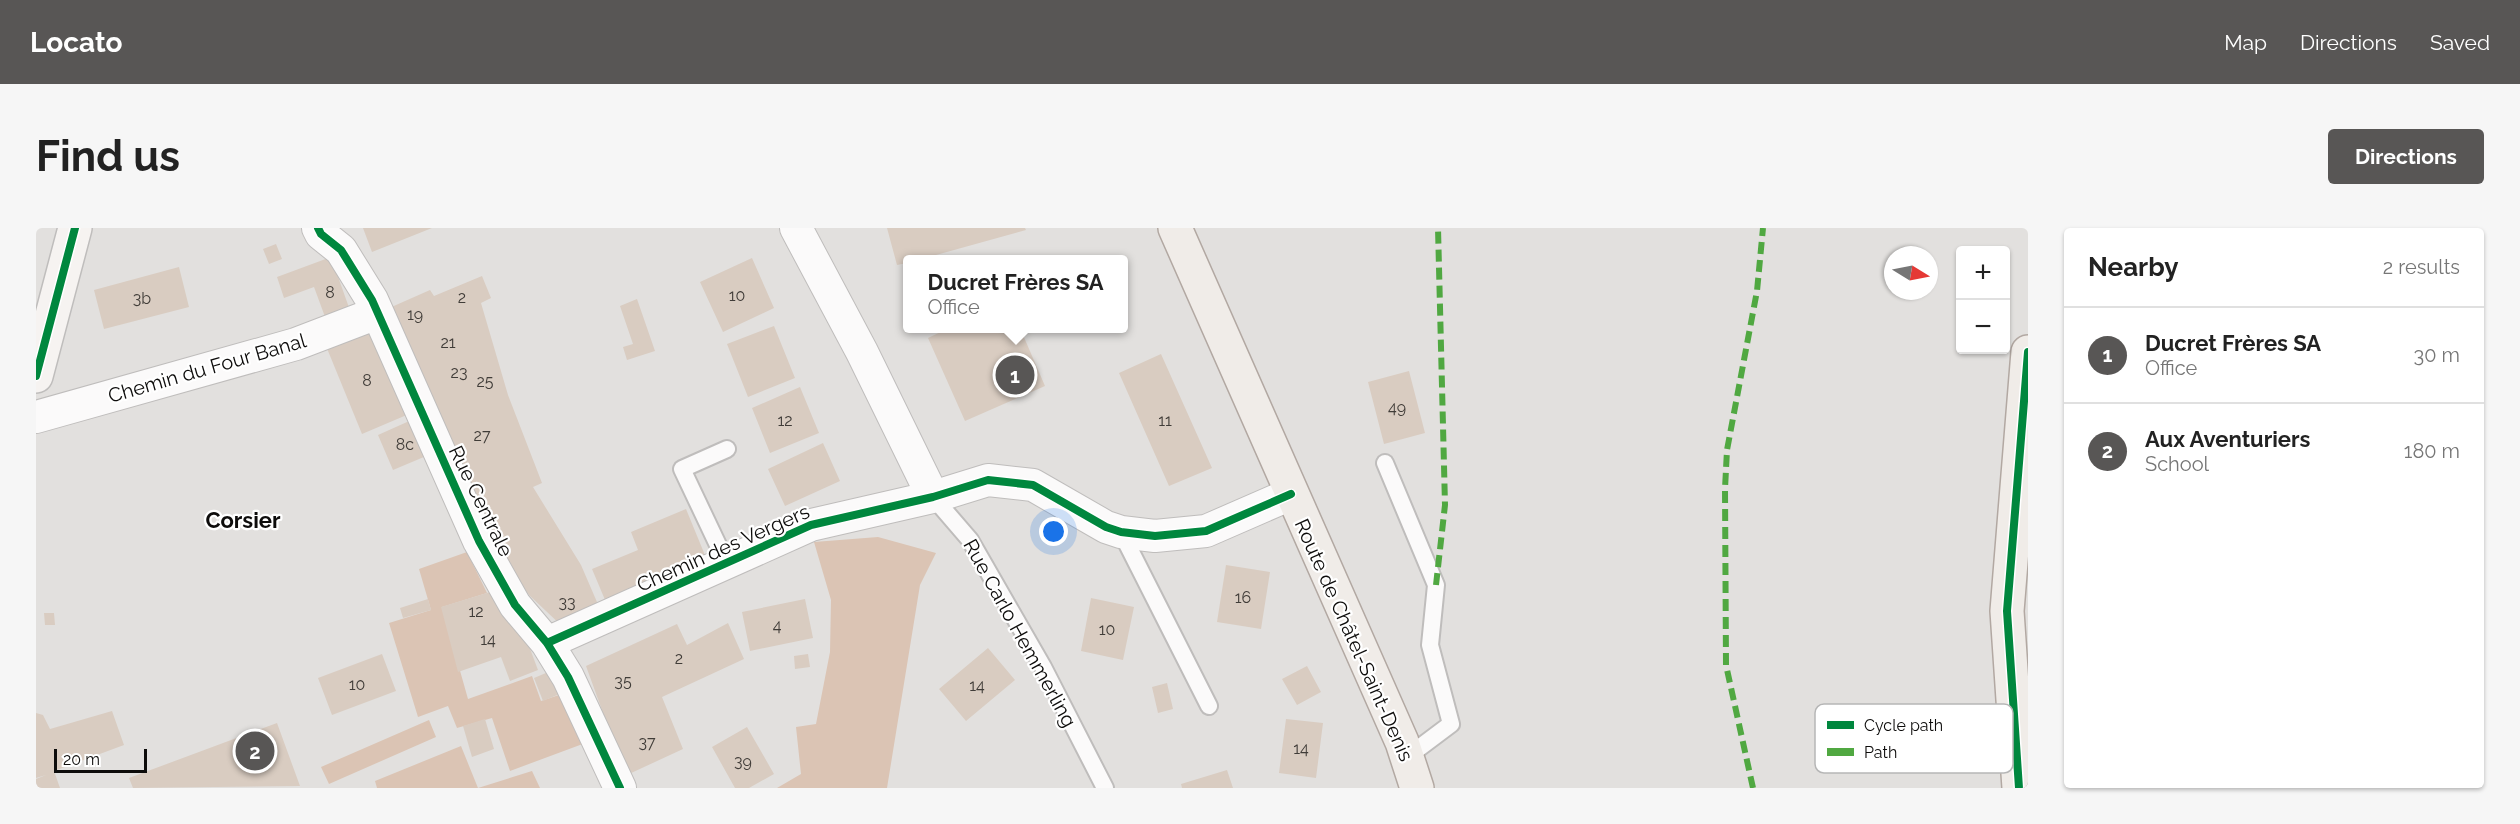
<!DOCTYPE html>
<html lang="en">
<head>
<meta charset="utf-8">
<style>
  :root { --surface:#fff; --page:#f6f6f6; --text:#222; --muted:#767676; --line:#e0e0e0; --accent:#585655 }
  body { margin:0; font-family:Raleway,sans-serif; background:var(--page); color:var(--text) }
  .controls { position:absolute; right:18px; top:18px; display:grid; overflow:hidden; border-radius:6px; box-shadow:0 2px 4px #0004 }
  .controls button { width:54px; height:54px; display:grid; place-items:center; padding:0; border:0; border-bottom:2px solid var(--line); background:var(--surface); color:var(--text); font:30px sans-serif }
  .compass { position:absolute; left:1848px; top:18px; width:54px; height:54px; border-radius:50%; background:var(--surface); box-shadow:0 2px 4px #0004; rotate:100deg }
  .scale { position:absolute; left:18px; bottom:15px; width:93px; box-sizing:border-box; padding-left:6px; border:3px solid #0d0c0b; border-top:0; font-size:16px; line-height:21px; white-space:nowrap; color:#0d0c0b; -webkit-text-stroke:4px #fff; paint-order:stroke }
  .you { position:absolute; left:1018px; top:304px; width:21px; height:21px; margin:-15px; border:4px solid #fff; border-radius:50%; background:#1a73e8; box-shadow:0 0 0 9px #1a73e833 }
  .badge { display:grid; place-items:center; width:39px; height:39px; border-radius:50%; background:var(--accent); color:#fff; font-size:20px; font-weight:700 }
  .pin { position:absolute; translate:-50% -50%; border:3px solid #fff; box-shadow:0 2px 6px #0006 }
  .popup { position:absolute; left:867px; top:27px; width:225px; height:78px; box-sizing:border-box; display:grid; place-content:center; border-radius:6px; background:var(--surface); filter:drop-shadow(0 2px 4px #0005); font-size:20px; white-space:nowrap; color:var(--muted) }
  .popup b { font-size:22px; color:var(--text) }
  .popup::after { content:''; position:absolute; left:50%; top:100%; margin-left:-12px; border:12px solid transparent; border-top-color:var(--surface) }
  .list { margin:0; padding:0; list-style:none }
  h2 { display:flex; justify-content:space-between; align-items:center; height:78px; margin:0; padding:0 24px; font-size:26px }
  h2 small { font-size:20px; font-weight:400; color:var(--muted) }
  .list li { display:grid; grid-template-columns:39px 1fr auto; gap:18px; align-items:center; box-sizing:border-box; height:96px; padding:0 24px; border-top:2px solid var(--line) }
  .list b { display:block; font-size:22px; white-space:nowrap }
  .list p { margin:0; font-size:20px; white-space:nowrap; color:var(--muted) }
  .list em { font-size:20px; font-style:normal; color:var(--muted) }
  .map { position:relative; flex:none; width:1992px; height:560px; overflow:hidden; border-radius:6px }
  header { display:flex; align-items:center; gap:36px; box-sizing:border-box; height:84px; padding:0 30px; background:var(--accent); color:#fff }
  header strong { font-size:28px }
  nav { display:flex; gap:33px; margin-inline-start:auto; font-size:21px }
  .intro { display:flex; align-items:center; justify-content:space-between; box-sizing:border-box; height:144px; padding:0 36px }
  h1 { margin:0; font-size:42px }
  .button { padding:15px 27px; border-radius:6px; background:var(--accent); color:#fff; font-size:21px; font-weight:700 }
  main { display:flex; gap:36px; padding:0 36px }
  aside { flex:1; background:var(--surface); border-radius:6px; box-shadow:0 2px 4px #0004 }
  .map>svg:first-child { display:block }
  .green { fill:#dbc4b4 }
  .building { fill:#d9ccc1 }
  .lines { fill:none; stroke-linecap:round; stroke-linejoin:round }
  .lane-casing { stroke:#bfbdbc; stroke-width:20 }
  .street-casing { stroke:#bfbdbc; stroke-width:34 }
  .secondary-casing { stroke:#bfbdbc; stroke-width:36 }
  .primary-casing { stroke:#b2a8a2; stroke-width:36 }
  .lane { stroke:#fbfafa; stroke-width:16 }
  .street { stroke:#fbfafa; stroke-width:32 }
  .secondary { stroke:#f6f3f1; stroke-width:33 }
  .primary { stroke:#f0ece8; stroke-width:33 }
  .quiet { stroke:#50a841; stroke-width:6; stroke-dasharray:12 6; stroke-linecap:butt }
  .cycleway-casing { stroke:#fff; stroke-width:11 }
  .cycleway { stroke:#00873e; stroke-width:8 }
  .labels { text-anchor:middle; stroke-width:4.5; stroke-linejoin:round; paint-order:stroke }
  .number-label { font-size:16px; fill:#403c38 }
  .street-label { font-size:20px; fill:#0d0c0b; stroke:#fff }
  .quarter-label { font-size:22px; font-weight:bold; fill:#0d0c0b; stroke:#fff }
  .key { fill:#fff; stroke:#b6b6b6; stroke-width:1.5 }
  .key-label { font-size:16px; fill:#0d0c0b }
</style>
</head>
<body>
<header>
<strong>Locato</strong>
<nav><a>Map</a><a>Directions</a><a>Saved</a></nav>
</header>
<div class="intro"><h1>Find us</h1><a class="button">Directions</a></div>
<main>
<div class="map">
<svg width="1992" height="560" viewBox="0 0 1992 560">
  <rect width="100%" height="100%" fill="#e2e0de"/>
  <path class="green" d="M842,309L900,325L884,357L851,560H741L765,546L760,499L780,496L794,424L795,372L778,314Z
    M431,324L451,365L406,379L432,471L496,448L505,473L532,464L552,514L474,543L456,490L421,500L412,478L382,489L353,395L395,382L383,341Z
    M393,492L400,509L293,556L285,539Z
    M425,518L442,560L496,543L504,560H341L339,553Z"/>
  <path class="building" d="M327,0H396L336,24Z
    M851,0H989L990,2L882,32H871V35L861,37Z
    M240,16L246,31L233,36L227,21Z
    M295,29L316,88L292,97L278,59L248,70L241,49Z
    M716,30L738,80L687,104L664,54Z
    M143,39L153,79L68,101L58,62Z
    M446,48L455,70L445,75L472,167L506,255L497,259L545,337L564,381L528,400L493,367L436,284L351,81L394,62L398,68Z
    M601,71L619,123L591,132L587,119L597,116L584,78Z
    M336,98L373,186L326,206L290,118Z
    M738,98L759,150L712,169L691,116Z
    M913,100H984L1009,158L929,193L892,110Z
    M1125,126L1176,240L1133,258L1083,145Z
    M1373,143L1389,205L1348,216L1332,154Z
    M764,159L783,205L734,225L716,180Z
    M380,190L395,226L357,242L342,207Z
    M787,215L804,253L749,278L732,241Z
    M650,281L673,337L572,379L556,341L602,322L595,304Z
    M1190,337L1234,344L1225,401L1181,394Z
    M464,361L493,418L502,442L474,453L465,429L422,444L405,379Z
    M1055,370L1098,379L1087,432L1045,423Z
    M392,371L395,382L367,390L364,380Z
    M769,371L777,410L714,423L706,384Z
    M8,385H18L19,397H9Z
    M692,395L708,431L626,469L647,521L593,546L575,507L550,438L641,396L651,417Z
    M952,420L979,452L930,493L903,461Z
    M346,426L360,463L296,487L282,450Z
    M772,426L774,439L759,441L758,428Z
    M1271,438L1285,464L1261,477L1246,451Z
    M517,442L526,465L507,473L498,450Z
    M1131,455L1137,481L1122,485L1116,459Z
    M76,483L88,517L18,543L24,560H0V551L10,547L0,550V485L7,487L14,501Z
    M449,491L458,521L436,529L427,498Z
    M1250,491L1287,495L1280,550L1243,545Z
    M241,495L264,558L97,560L93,550Z
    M711,499L738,546L713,560H699L676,519Z
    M1191,542L1197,560H1146L1145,556Z"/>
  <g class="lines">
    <defs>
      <path id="lane" d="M691,221L646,241L691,336
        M1349,235L1400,357L1394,417L1415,496L1371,529
        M897,269L934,312L1007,439L1069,560
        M1085,304L1173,478"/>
      <path id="street" d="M282,0L285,6L305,22L336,72L443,313L479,377L511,415L532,449L584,560
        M760,0L826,124L897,269
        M0,189L260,116L341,85
        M511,415L775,297L897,269L952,252L997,257L1070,299L1085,304L1119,308L1170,303L1255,266"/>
      <path id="secondary" d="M0,148L39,0"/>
      <path id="primary" d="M1139,0L1366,514L1381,560
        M1983,560L1971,383L1992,124"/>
    </defs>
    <use href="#lane" class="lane-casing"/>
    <use href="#street" class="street-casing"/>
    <use href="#secondary" class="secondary-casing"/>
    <use href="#primary" class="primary-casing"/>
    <use href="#lane" class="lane"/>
    <use href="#street" class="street"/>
    <use href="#secondary" class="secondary"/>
    <use href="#primary" class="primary"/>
    <path class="quiet" d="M1400,357L1409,277L1402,0
      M1717,560L1690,437L1689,261L1691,222L1721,63L1727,0"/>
    <defs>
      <path id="cycleway" d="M282,0L285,6L305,22L336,72L443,313L479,377L511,415L532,449L584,560
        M0,148L39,0
        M511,415L775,297L897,269L952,252L997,257L1070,299L1085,304L1119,308L1170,303L1255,266
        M1983,560L1971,383L1992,124"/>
    </defs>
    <use href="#cycleway" class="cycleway-casing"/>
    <use href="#cycleway" class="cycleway"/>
  </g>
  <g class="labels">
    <g class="number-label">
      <text x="294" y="70">8</text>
      <text x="701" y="73">10</text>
      <text x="426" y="75">2</text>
      <text x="106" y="76">3b</text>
      <text x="379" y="92">19</text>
      <text x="412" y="120">21</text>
      <text x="423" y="150">23</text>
      <text x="331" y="158">8</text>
      <text x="449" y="159">25</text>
      <text x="1361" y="185">49</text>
      <text x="749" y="198">12</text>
      <text x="1129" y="198">11</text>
      <text x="446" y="213">27</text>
      <text x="369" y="222">8c</text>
      <text x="1207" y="375">16</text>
      <text x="531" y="380">33</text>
      <text x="440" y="389">12</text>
      <text x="741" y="403">4</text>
      <text x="1071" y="407">10</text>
      <text x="452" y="417">14</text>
      <text x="643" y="436">2</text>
      <text x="587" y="459">35</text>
      <text x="321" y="462">10</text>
      <text x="941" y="463">14</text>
      <text x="611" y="520">37</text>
      <text x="1265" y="526">14</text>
      <text x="707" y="539">39</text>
    </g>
    <g class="street-label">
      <text transform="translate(171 140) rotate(-16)" y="7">Chemin du Four Banal</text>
      <text transform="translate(445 273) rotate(64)" y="7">Rue Centrale</text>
      <text transform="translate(687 320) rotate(-24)" y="7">Chemin des Vergers</text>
      <text transform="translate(984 405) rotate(61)" y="7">Rue Carlo Hemmerling</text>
      <text transform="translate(1318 412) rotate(66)" y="7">Route de Châtel-Saint-Denis</text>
    </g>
    <g class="quarter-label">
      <text x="207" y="300">Corsier</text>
    </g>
  </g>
  <rect x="1779" y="476" width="198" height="69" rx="9" class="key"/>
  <rect x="1791" y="493" width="27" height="8" fill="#00873e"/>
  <rect x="1791" y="520" width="27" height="8" fill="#50a841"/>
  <g class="key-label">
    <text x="1828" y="503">Cycle path</text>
    <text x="1828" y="530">Path</text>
  </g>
</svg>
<div class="controls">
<button>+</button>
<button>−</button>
</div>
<svg class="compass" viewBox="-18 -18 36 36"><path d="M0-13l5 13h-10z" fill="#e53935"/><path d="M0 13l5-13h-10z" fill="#767676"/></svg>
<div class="scale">20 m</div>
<div class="you"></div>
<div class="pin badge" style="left:979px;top:147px">1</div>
<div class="popup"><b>Ducret Frères SA</b>Office</div>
<div class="pin badge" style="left:219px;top:523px">2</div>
</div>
<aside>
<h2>Nearby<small>2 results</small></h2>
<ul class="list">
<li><span class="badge">1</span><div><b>Ducret Frères SA</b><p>Office</p></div><em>30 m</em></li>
<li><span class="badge">2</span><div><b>Aux Aventuriers</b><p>School</p></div><em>180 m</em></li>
</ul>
</aside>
</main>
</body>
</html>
